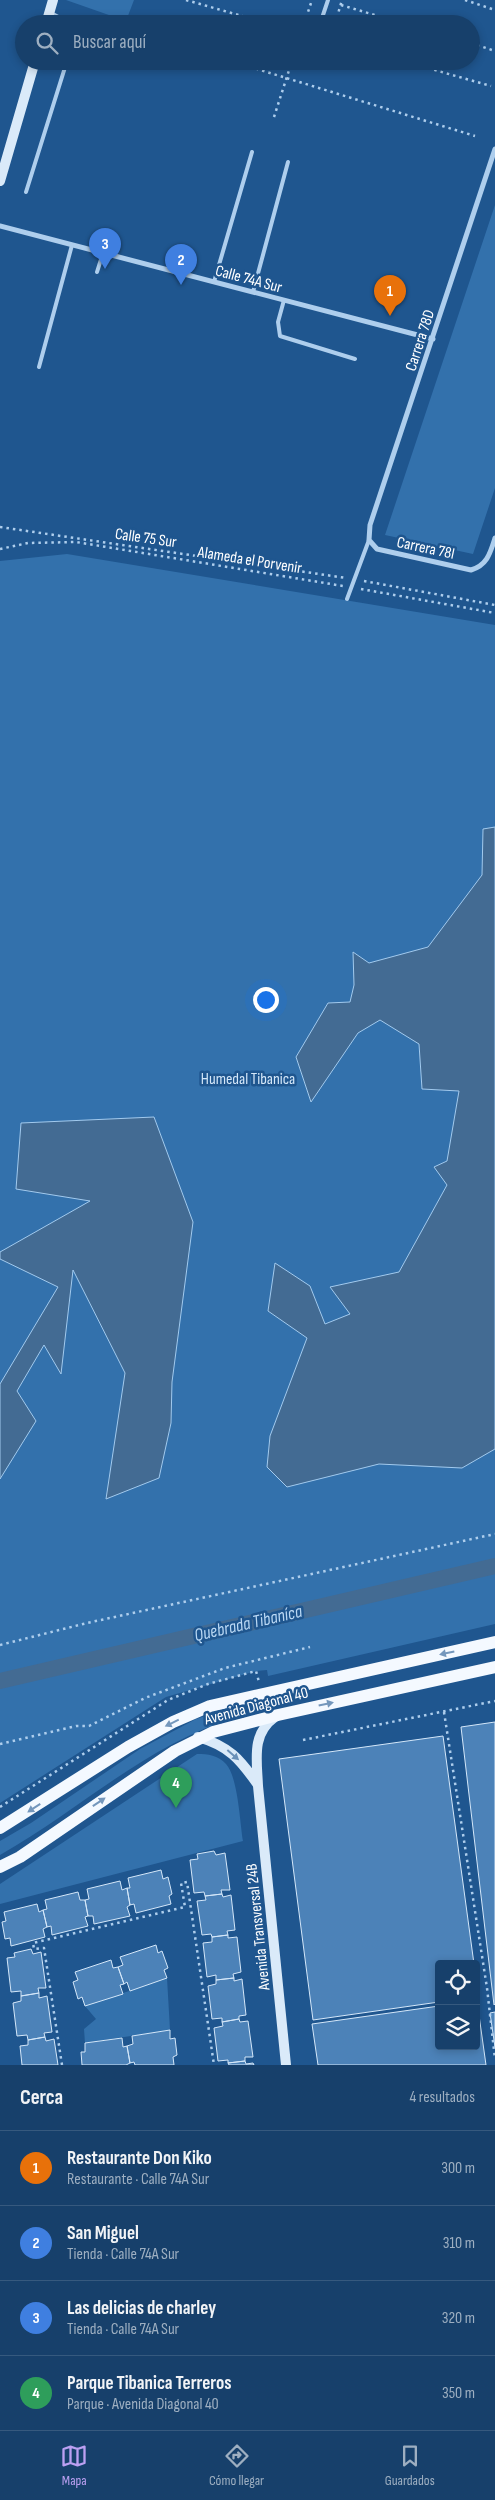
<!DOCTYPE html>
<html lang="es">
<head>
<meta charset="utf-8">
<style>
  :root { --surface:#17406b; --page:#244b73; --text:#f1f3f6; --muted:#9eafc1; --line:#36597e; --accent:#bca0f2 }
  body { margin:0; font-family:"Sofia Sans Condensed",sans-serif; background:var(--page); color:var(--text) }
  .controls { position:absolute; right:15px; bottom:15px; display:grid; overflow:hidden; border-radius:5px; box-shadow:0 2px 8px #0003 }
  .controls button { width:45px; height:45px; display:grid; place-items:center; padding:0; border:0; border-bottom:1px solid var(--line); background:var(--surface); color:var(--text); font:25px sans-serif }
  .you { position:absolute; left:265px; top:999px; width:18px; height:18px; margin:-12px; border:4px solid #fff; border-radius:50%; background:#1a73e8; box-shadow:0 0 0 8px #1a73e833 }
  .badge { display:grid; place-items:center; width:32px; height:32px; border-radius:50%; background:var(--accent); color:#fff; font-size:16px; font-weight:700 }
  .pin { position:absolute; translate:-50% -41px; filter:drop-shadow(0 1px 2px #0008) }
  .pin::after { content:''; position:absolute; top:26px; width:18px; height:15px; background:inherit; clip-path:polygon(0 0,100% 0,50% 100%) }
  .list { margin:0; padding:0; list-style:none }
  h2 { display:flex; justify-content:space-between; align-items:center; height:65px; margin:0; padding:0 20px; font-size:21px }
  h2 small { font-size:16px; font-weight:400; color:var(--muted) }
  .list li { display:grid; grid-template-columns:32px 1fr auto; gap:15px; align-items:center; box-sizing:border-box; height:75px; padding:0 20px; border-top:1px solid var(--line) }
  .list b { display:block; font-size:19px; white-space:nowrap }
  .list p { margin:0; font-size:16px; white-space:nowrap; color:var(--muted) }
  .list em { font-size:16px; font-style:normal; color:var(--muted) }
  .icon { flex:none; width:28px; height:28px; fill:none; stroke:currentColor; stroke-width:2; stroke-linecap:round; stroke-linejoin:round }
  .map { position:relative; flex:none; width:495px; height:2065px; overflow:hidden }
  .search { position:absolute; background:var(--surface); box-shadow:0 2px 8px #0003; left:15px; right:15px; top:15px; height:55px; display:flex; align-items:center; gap:12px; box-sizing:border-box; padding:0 18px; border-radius:28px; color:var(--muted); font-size:19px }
  .sheet { height:365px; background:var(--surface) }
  nav { display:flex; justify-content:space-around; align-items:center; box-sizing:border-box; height:70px; border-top:1px solid var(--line); background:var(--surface); font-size:14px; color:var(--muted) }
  nav a { display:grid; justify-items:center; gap:2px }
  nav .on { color:var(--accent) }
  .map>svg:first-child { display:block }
  .green { fill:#3371ac }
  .water { fill:#436b93; stroke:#a2caee }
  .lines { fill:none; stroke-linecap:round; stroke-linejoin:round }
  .canal { stroke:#436b93; stroke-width:16 }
  .building { fill:#4c82b8; stroke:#d4e7f9 }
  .path { stroke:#aeceed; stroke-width:2.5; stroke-dasharray:2.5 4; stroke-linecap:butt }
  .lane { stroke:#aeceed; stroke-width:4 }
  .street { stroke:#aeceed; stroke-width:5 }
  .secondary { stroke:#daeaf9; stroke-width:10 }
  .primary { stroke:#f4f9ff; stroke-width:12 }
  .oneway { fill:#7497bc }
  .oneway2 { fill:#6a91b9 }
  .labels { text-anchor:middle; stroke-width:5; stroke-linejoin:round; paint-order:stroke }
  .street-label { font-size:16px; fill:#fff; stroke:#1f568f }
  .park-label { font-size:16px; fill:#d4e7f9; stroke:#1f568f }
  .water-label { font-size:18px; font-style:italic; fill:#bad8f4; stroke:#1f568f }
</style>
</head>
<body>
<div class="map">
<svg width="495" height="2065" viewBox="0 0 495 2065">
  <rect width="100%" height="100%" fill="#1f568f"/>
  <path class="green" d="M66,0H134L126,21Z
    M495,205V488L473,554L385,535Z
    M67,554L495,625V1624L268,1676L267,1670L256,1671L166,1697L0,1803V561Z
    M236,1706L237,1717C147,1744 81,1809 0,1855V1841L31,1823L140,1749L196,1719Z
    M197,1754C208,1754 218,1755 226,1764C238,1777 240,1823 243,1841L0,1904V1884Z
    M167,1978L170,2030L85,2043L84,2029L96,2019L85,2006Z"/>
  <path class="water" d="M495,827V1449L462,1468L379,1464L287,1487L267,1467L270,1436L307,1338L268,1311L275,1263L310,1286L325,1324L350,1314L330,1287L399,1272L447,1185L434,1167L447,1161L459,1091L422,1089L419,1044L380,1020L358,1033L311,1102L296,1057L328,1003L350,1002L354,985L353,952L369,963L428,947L482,875L483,829Z
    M154,1117L193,1222L172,1382L171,1423L159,1478L106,1499L125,1373L73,1270L61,1374L44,1345L17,1391L36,1421L0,1479V1384L58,1287L0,1259V1252L90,1201L16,1189L21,1123Z"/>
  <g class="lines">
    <path class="canal" d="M0,1681L495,1566"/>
  </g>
  <path class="building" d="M495,1722V2004L494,2005L461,1727Z
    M443,1736L474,1964H439V2002L313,2020L279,1759Z
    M214,1851L216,1855L225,1853L230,1890H221L222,1894L205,1896L204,1892L194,1893L190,1860L198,1859L197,1854Z
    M161,1870L163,1879L168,1877L172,1894L169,1896L171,1904L136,1913L134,1904L130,1905L127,1888H130L128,1878Z
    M120,1881L122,1890L127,1888L130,1905L127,1907L130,1916L94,1924L93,1916H88L85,1900L89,1899L87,1889Z
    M78,1892L80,1900H85L88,1916L85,1917L88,1926L52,1935L51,1926L47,1927L43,1910L47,1909L45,1900Z
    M222,1894L223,1897L231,1895L235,1930L227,1931L228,1935L212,1937L211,1934L202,1935L197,1901L206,1900L205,1896Z
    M37,1904L39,1912L43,1910L47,1927L43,1929L45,1937L11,1946L10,1938L5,1939L2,1922L6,1921L4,1912Z
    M228,1935V1938L237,1937L241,1972L233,1974L234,1978L216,1980V1975L207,1977L203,1943L212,1942V1937Z
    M156,1945L158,1953L162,1951L168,1968L164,1970L167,1978L130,1991L127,1982L124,1984L118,1967L123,1965L120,1957Z
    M31,1949L33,1954L41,1952L46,1988H38L39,1993L21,1996V1991L11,1992L7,1958L15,1957L14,1953Z
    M111,1960L113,1968L118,1967L124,1984L120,1985L123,1994L85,2006L82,1997L78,1999L73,1982L78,1980L75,1972Z
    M234,1978V1981L242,1979L246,2015L239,2016V2019L222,2022V2018L212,2019L208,1986L216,1984V1980Z
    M39,1993V1998L47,1996L52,2032L44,2033L45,2037L28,2040L27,2035L17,2036L13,2003L21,2001V1996Z
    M477,2001L486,2065H318L312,2024L439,2006V2046H476Z
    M495,2012V2047L490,2013Z
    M239,2019L240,2022L248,2021L253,2057H245V2061L228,2063V2060L218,2061L214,2028L223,2026L222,2022Z
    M170,2030V2039L175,2038L177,2055L173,2057L174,2065H135L134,2062L130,2063L127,2046L133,2044L132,2036Z
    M45,2037L46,2041L54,2039L58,2065H22L20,2046L28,2045V2040Z
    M122,2038L123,2047L127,2046L130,2063L126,2065H82L81,2052H85V2043Z
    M245,2061L246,2064L253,2063L254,2065H229L228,2063Z"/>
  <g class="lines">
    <path class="path" d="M186,0L270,24
      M465,0L495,10
      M341,5L405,24
      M304,24L312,0
      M335,24L342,0
      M471,43L495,51
      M231,61L475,136
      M403,61L491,86
      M274,117L292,61
      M0,527L346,578
      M0,549L28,543L76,542L343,586
      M364,581L495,605
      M361,589L495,613
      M0,1645L87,1623L495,1534
      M444,1712L487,1988L495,2059
      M303,1740L495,1701
      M0,1744L76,1726H89L145,1698L225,1668L310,1647
      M0,1807L168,1700L208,1684L256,1671L259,1682
      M62,2065L44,1948L34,1949L33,1943L185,1907L181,1883L187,1882L214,2065"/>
    <path class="lane" d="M51,13L71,24
      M320,24L328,0
      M26,192L67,61
      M97,272L103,253
      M214,282L252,152
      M253,292L288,162
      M284,300L278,322L280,336L355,359
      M39,367L72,245
      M347,599L369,540"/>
    <path class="street" d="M495,149L370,525L369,540L377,549L471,570C487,565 490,554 495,538
      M0,226L433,339"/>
    <path class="secondary" d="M46,24L53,0
      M0,181L35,61
      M275,1717C251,1734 257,1760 258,1786L286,2065
      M198,1737C229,1746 240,1759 258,1785"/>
    <path class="primary" d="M0,1828L128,1747L173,1722L210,1706L495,1642
      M0,1867L20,1857L175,1751L213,1732L278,1715L495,1667"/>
  </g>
  <defs><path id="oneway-solid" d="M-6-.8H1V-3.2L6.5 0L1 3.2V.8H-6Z" transform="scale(1.25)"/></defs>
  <g class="oneway">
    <use href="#oneway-solid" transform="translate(447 1653) rotate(168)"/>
    <use href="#oneway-solid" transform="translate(326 1704) rotate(-12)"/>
    <use href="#oneway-solid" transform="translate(172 1723) rotate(154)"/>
    <use href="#oneway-solid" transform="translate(99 1802) rotate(-34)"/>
    <use href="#oneway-solid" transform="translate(34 1808) rotate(147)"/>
  </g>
  <use class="oneway2" href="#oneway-solid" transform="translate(233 1755) rotate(41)"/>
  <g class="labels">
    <g class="street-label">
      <text transform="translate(249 278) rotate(15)" y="6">Calle 74A Sur</text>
      <text transform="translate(419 340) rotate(-72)" y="6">Carrera 78D</text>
      <text transform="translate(146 537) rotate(8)" y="6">Calle 75 Sur</text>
      <text transform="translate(426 547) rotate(12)" y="6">Carrera 78I</text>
      <text transform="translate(250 559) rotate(9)" y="6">Alameda el Porvenir</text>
      <text transform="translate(256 1705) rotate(-15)" y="6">Avenida Diagonal 40</text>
      <text transform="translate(257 1927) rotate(-96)" y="6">Avenida Transversal 24B</text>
    </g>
    <g class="park-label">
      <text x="248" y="1084">Humedal Tibanica</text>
    </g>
    <g class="water-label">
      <text transform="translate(248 1623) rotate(-13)" y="6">Quebrada Tibaníca</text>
    </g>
  </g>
</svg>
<div class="controls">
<button><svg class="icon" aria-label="locate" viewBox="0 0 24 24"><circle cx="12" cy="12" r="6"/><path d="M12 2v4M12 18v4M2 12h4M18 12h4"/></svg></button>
<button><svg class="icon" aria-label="layers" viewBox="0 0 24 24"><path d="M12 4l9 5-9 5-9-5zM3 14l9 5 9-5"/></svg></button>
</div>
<div class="you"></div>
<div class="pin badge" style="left:390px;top:316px;background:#e8710a">1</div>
<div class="pin badge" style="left:181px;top:285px;background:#3f7fe0">2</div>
<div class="pin badge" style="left:105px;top:269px;background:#3f7fe0">3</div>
<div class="pin badge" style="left:176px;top:1808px;background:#2e9e5b">4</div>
<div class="search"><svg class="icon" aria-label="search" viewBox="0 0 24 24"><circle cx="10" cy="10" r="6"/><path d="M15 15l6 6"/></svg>Buscar aquí</div>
</div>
<section class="sheet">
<h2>Cerca<small>4 resultados</small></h2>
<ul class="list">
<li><span class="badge" style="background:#e8710a">1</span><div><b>Restaurante Don Kiko</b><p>Restaurante · Calle 74A Sur</p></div><em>300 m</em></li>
<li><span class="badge" style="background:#3f7fe0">2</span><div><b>San Miguel</b><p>Tienda · Calle 74A Sur</p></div><em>310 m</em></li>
<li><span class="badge" style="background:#3f7fe0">3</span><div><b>Las delicias de charley</b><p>Tienda · Calle 74A Sur</p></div><em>320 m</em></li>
<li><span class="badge" style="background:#2e9e5b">4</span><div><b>Parque Tibanica Terreros</b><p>Parque · Avenida Diagonal 40</p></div><em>350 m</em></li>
</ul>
</section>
<nav>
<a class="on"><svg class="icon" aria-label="map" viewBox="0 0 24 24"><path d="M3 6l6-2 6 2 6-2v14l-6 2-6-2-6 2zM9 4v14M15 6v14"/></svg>Mapa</a>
<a><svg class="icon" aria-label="directions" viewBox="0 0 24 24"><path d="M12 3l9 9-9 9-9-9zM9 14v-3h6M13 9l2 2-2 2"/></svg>Cómo llegar</a>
<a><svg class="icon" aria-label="saved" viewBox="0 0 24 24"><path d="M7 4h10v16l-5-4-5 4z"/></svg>Guardados</a>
</nav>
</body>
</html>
